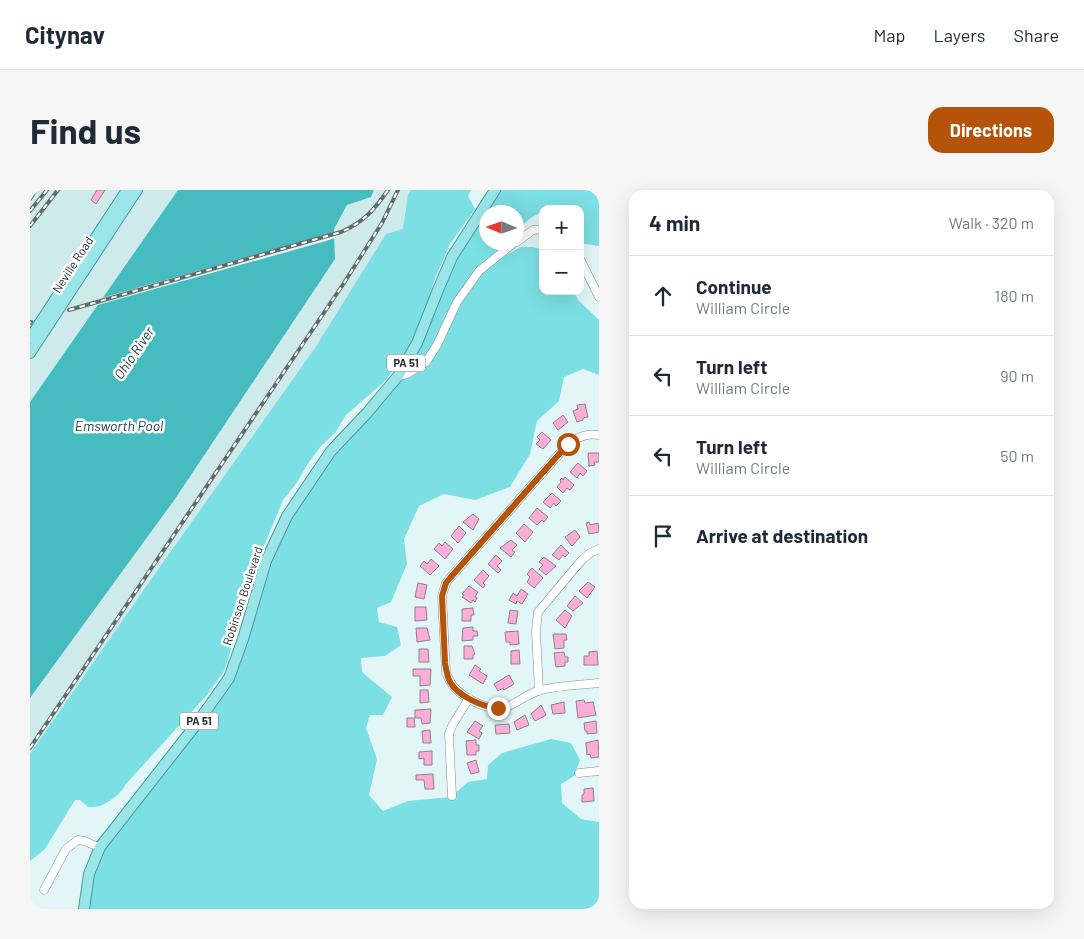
<!DOCTYPE html>
<html lang="en">
<head>
<meta charset="utf-8">
<style>
  :root { --surface:#fff; --page:#f6f6f7; --text:#1f2937; --muted:#747a83; --line:#e0e1e3; --accent:#b45309 }
  body { margin:0; font-family:Barlow,sans-serif; background:var(--page); color:var(--text) }
  .controls { position:absolute; right:15px; top:15px; display:grid; overflow:hidden; border-radius:10px; box-shadow:0 5px 20px #0002 }
  .controls button { width:45px; height:45px; display:grid; place-items:center; padding:0; border:0; border-bottom:1px solid var(--line); background:var(--surface); color:var(--text); font:25px sans-serif }
  .compass { position:absolute; left:449px; top:15px; width:45px; height:45px; border-radius:50%; background:var(--surface); box-shadow:0 5px 20px #0002; rotate:272deg }
  .stop { position:absolute; width:15px; height:15px; margin:-11px; border:4px solid #b45309; border-radius:50%; background:#fff }
  .stop.end { background:#b45309; border-color:#fff; box-shadow:0 1px 5px #0008 }
  .list { margin:0; padding:0; list-style:none }
  h2 { display:flex; justify-content:space-between; align-items:center; height:65px; margin:0; padding:0 20px; font-size:21px }
  h2 small { font-size:16px; font-weight:400; color:var(--muted) }
  .list li { display:grid; grid-template-columns:32px 1fr auto; gap:15px; align-items:center; box-sizing:border-box; height:80px; padding:0 20px; border-top:1px solid var(--line) }
  .list b { display:block; font-size:19px; white-space:nowrap }
  .list p { margin:0; font-size:16px; white-space:nowrap; color:var(--muted) }
  .list em { font-size:16px; font-style:normal; color:var(--muted) }
  .icon { flex:none; width:28px; height:28px; fill:none; stroke:currentColor; stroke-width:2; stroke-linecap:round; stroke-linejoin:round }
  .map { position:relative; flex:none; width:569px; height:719px; overflow:hidden; border-radius:15px }
  header { display:flex; align-items:center; gap:30px; box-sizing:border-box; height:70px; padding:0 25px; background:var(--surface); border-bottom:1px solid var(--line) }
  header strong { font-size:24px }
  nav { display:flex; gap:28px; margin-inline-start:auto; font-size:18px }
  .intro { display:flex; align-items:center; justify-content:space-between; box-sizing:border-box; height:120px; padding:0 30px }
  h1 { margin:0; font-size:35px }
  .button { padding:12px 22px; border-radius:15px; background:var(--accent); color:#fff; font-size:18px; font-weight:700 }
  main { display:flex; gap:30px; padding:0 30px }
  aside { flex:1; background:var(--surface); border-radius:15px; box-shadow:0 5px 20px #0002 }
  .map>svg:first-child { display:block }
  .built { fill:#ceeaeb }
  .green { fill:#7cdfe3 }
  .water { fill:#46bcc1 }
  .pier { fill:#e2f6f7 }
  .building { fill:#f9add8; stroke:#8e8087 }
  .lines { fill:none; stroke-linecap:round; stroke-linejoin:round }
  .minor-casing { stroke:#7d8f90; stroke-width:9 }
  .major-casing { stroke:#46999d; stroke-width:12 }
  .minor { stroke:#fff; stroke-width:8 }
  .major { stroke:#9ae5e8; stroke-width:10 }
  .rail-casing { stroke:#606b6c; stroke-width:4 }
  .rail { stroke:#fff; stroke-width:2; stroke-dasharray:5.5; stroke-linecap:butt }
  .route { stroke:#b45309; stroke-width:6 }
  .labels { text-anchor:middle; stroke-width:5; stroke-linejoin:round; paint-order:stroke }
  .shield { fill:#fff; stroke:#686d6d; stroke-width:1 }
  .shield-label { font-size:11px; font-weight:bold; fill:#272e2f }
  .street-label { font-size:12px; fill:#272e2f; stroke:#fff }
  .water-label { font-size:14px; font-style:italic; fill:#274142; stroke:#fff }
</style>
</head>
<body>
<header>
<strong>Citynav</strong>
<nav><a>Map</a><a>Layers</a><a>Share</a></nav>
</header>
<div class="intro"><h1>Find us</h1><a class="button">Directions</a></div>
<main>
<div class="map">
<svg width="569" height="719" viewBox="0 0 569 719">
  <rect width="100%" height="100%" fill="#e2f6f7"/>
  <path class="built" d="M0,0H97L0,148Z
    M107,0H148L0,212V163Z
    M344,0H399L0,613V508L145,309L305,69L304,39L317,15L341,7Z"/>
  <path class="green" d="M381,0H441L438,6L445,19L420,54L404,91L393,129L375,166L353,193L316,225L305,243L291,256L279,272L266,294L253,310L222,385L210,422L207,441L194,481L177,505L95,595C92,603 78,613 70,616C66,617 62,617 58,617L50,610H45L15,659L0,671V564L122,388L285,158L356,44L373,39L378,5Z
    M467,0H569V56L550,53V19H513V23C501,25 494,33 487,42V22H457V52L476,53L450,75L426,112L401,165L382,177L379,175L408,100Z
    M491,57H503L513,60V101H543L549,111L569,130V185L553,179L534,187L529,211L507,231L500,264L480,297L445,310L414,304L389,316L374,349L377,374L361,412L347,418L349,432L367,437L371,455L355,466L331,468L332,482L362,507L353,525H340L336,538L347,569L339,605L353,621L378,611L421,607L438,592L457,589L458,575L472,563L521,549L541,553L550,570L544,586L531,594L532,613L551,629L569,632V719H56L61,684L72,658L201,491L238,372L258,327L303,263L369,186L396,173L428,113L458,75Z"/>
  <path class="water" d="M148,0H344L341,7L317,15L304,39L305,69L145,309L0,508V212Z"/>
  <path class="pier" d="M306,42L307,47L296,51L64,116L68,109Z"/>
  <path class="building" d="M67,0H75L66,14L61,10Z
    M555,214L558,227L553,228V230L547,232L543,221L548,219L547,215Z
    M533,225L538,232L528,240L523,233Z
    M512,242L521,250L513,259L506,254L510,250L507,247Z
    M558,263H569V272H564L565,275L559,276Z
    M548,273L557,281L553,286L550,283L547,288L540,282Z
    M535,287L544,295L540,300L537,298L533,303L527,297L531,292L530,290L532,288L533,290Z
    M522,303L531,311L526,316L524,313L520,318L513,312Z
    M507,318L518,327L514,332L512,330L507,335L499,328Z
    M443,324L449,329L443,340L433,332Z
    M559,332L560,335L568,333L569,342L559,344L556,333Z
    M494,334L503,342L495,352L486,343Z
    M429,336L436,343L428,353L421,346Z
    M545,340L550,347L542,356L535,347Z
    M481,350L487,355L482,360L485,362L481,367L470,358Z
    M415,352L423,359L415,369L404,359L409,353L412,356Z
    M531,355L539,363L535,367L533,365L529,370L522,365Z
    M466,365L472,371L467,376L471,380L468,383L458,374Z
    M514,367L526,376L516,385L509,379L513,375L509,372Z
    M401,369L409,376L400,385L390,376L394,371L397,374Z
    M502,378L513,388L504,398L497,392L500,387L497,384Z
    M453,380L459,386L453,393L455,395L453,398L444,390Z
    M558,392L565,397L557,408L549,401Z
    M388,393L397,395L394,409L385,407Z
    M439,396L448,402L445,407L447,408L445,412L443,410L441,413L432,407L434,405L432,404Z
    M491,399L498,404L492,414L487,411L486,414L479,410L483,403L487,406Z
    M545,406L553,413L543,421L537,416Z
    M385,417H396L397,430L385,431Z
    M443,418L444,425H441V431H432V419Z
    M480,420L488,421L486,434L478,433Z
    M535,420L542,426L535,438L526,430Z
    M443,437V441H447L448,446H443V450L432,451L433,438Z
    M386,438H397L400,450L387,452Z
    M488,441L489,454L480,455V452H476L475,442Z
    M523,444H536L537,450H534V458L525,459Z
    M434,456H442L445,464L443,465V469H434Z
    M389,459H398L399,472H389Z
    M489,460L490,474H481V461Z
    M567,461L568,475H554V466H559V462Z
    M534,462L535,467H538V472H535V476L526,477L524,463Z
    M445,475L451,479L449,481L457,486L453,494L439,485Z
    M383,479H401L400,495L390,496V486H383Z
    M479,485L484,494L474,500L473,498L468,501L464,494Z
    M390,500H398L399,512L390,513Z
    M554,510L555,513L563,512L566,525L548,528L546,511Z
    M534,512L535,523L523,524L521,515Z
    M511,515L516,525L505,531L501,524Z
    M401,519L400,533L392,534L391,528H385V520Z
    M495,525L499,535L487,540L484,532Z
    M377,528H384L385,537H377Z
    M445,531L453,536L449,541L452,543L449,549L437,542Z
    M566,531L567,543L557,544V541H555L554,533Z
    M479,534L480,543L466,544L465,535Z
    M400,540L401,553H393L392,541Z
    M446,550V555H449V561H446V565H437L436,551Z
    M568,550L569,567L561,568L560,564L557,565L556,553Z
    M402,561V575H394V568L389,569V562Z
    M446,570L449,582L441,584L437,573Z
    M403,584L404,599H395L394,590H386V585Z
    M563,598L564,611L552,612V605L554,604V599Z"/>
  <g class="lines">
    <defs>
      <path id="minor" d="M487,52L503,40L513,39
        M550,69L569,107
        M368,186L377,184L396,172L407,155L427,112L440,94L449,81L485,52
        M569,245C557,243 548,247 538,254L420,388L416,393L412,406L416,483C419,489 421,495 426,499C437,510 460,522 476,517C488,513 498,503 511,500C530,495 550,495 569,493
        M509,501L506,441L508,422L551,371L560,363L569,359
        M549,583L569,581
        M422,606L419,544L422,536L439,508
        M14,700L36,659L48,650L55,651L70,658"/>
      <path id="major" d="M0,148L97,0
        M0,163L107,0
        M54,719L59,684L70,657L168,532L199,488L213,449L236,371L257,326L301,261L337,223L368,186L387,153L408,100L422,67L465,0"/>
    </defs>
    <use href="#minor" class="minor-casing"/>
    <use href="#major" class="major-casing"/>
    <use href="#minor" class="minor"/>
    <use href="#major" class="major"/>
    <defs>
      <path id="rail" d="M0,9L6,0
        M0,21L17,0
        M0,36L28,0
        M39,120L311,42C334,32 344,20 358,0
        M0,133L1,132
        M0,558L314,93L352,33L368,0"/>
    </defs>
    <use href="#rail" class="rail-casing"/>
    <use href="#rail" class="rail"/>
  </g>
  <g class="lines">
    <path class="route" d="M468,518C452,517 428,506 420,492C417,486 416,479 415,473L412,406L416,393L420,388L538,254"/>
  </g>
  <g class="labels">
    <g class="shield">
      <rect x="357" y="164.5" width="38" height="17" rx="4"/>
      <rect x="150" y="522.5" width="38" height="17" rx="4"/>
    </g>
    <g class="shield-label">
      <text x="376" y="177">PA 51</text>
      <text x="169" y="535">PA 51</text>
    </g>
    <g class="street-label">
      <text transform="translate(43 75) rotate(-57)" y="4">Neville Road</text>
      <text transform="translate(213 406) rotate(-72)" y="4">Robinson Boulevard</text>
    </g>
    <g class="water-label">
      <text transform="translate(104 163) rotate(-56)" y="5">Ohio River</text>
      <text x="89" y="241">Emsworth Pool</text>
    </g>
  </g>
</svg>
<div class="controls">
<button>+</button>
<button>−</button>
</div>
<svg class="compass" viewBox="-18 -18 36 36"><path d="M0-13l5 13h-10z" fill="#e53935"/><path d="M0 13l5-13h-10z" fill="#747a83"/></svg>
<div class="stop" style="left:538px;top:254px"></div>
<div class="stop end" style="left:468px;top:518px"></div>
</div>
<aside>
<h2>4 min<small>Walk · 320 m</small></h2>
<ul class="list">
<li><svg class="icon" aria-label="ahead" viewBox="0 0 24 24"><path d="M12 20V5M6 11l6-6 6 6"/></svg><div><b>Continue</b><p>William Circle</p></div><em>180 m</em></li>
<li><svg class="icon" aria-label="left" viewBox="0 0 24 24"><path d="M17 20v-9H6M10 6l-5 5 5 5"/></svg><div><b>Turn left</b><p>William Circle</p></div><em>90 m</em></li>
<li><svg class="icon" aria-label="left" viewBox="0 0 24 24"><path d="M17 20v-9H6M10 6l-5 5 5 5"/></svg><div><b>Turn left</b><p>William Circle</p></div><em>50 m</em></li>
<li><svg class="icon" aria-label="arrive" viewBox="0 0 24 24"><path d="M6 21V4h12l-3 4 3 4H6"/></svg><div><b>Arrive at destination</b></div></li>
</ul>
</aside>
</main>
</body>
</html>
